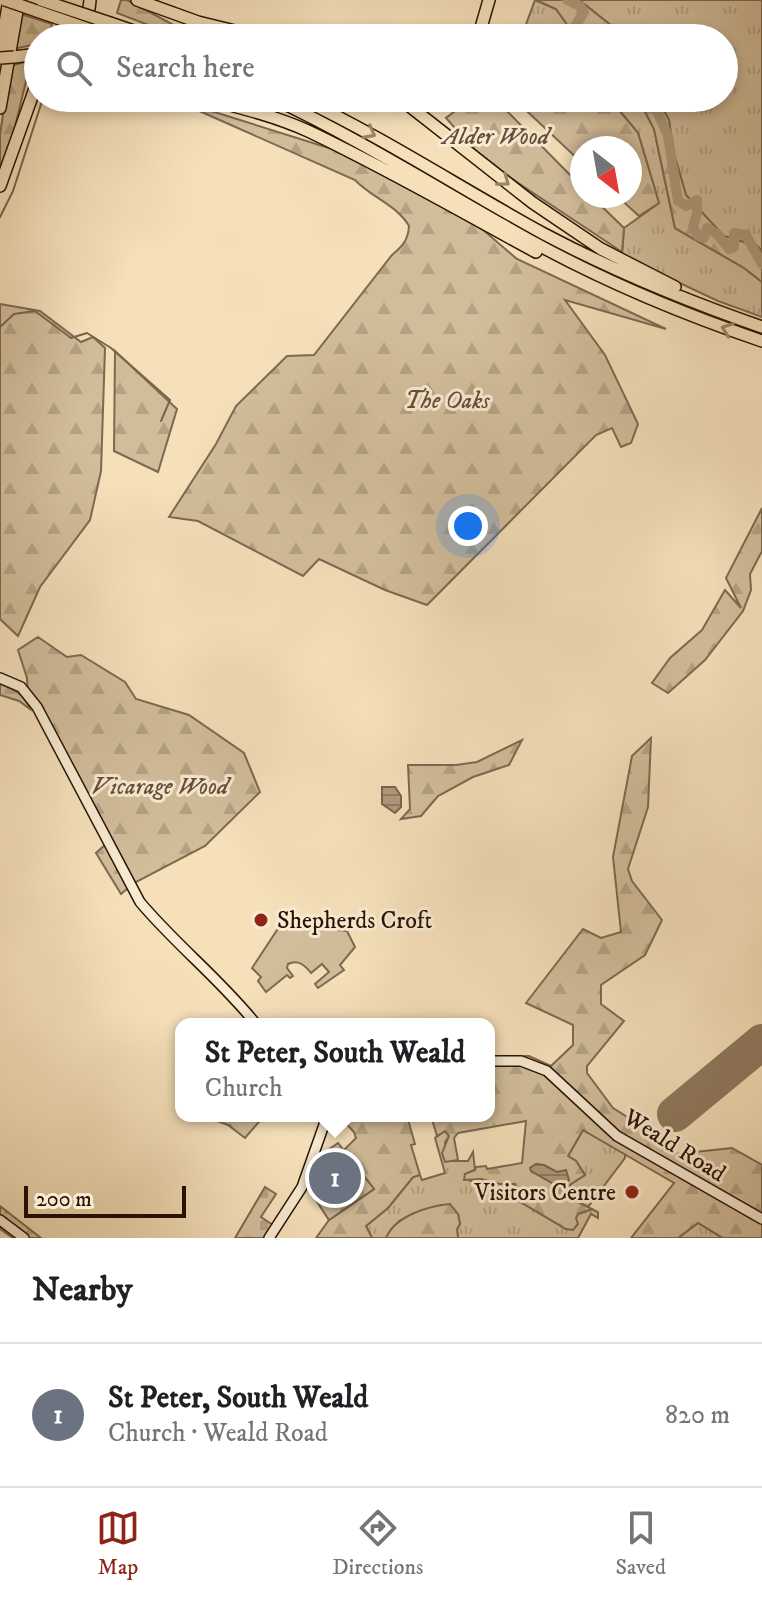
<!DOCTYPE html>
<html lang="en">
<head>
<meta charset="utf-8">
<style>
  :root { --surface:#fff; --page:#f6f6f6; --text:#202124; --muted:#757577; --line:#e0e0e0; --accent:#8f2418 }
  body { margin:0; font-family:"IM FELL DW Pica",serif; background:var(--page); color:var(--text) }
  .compass { position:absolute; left:570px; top:136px; width:72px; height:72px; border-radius:50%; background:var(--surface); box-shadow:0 4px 12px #0003; rotate:149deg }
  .scale { position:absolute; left:24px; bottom:20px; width:162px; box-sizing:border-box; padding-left:8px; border:4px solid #2a1305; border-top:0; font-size:22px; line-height:28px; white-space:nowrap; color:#2a1305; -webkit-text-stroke:6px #f8ebd2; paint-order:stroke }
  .you { position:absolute; left:468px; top:526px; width:28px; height:28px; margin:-20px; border:6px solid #fff; border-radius:50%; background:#1a73e8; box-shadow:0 0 0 12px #1a73e833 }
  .badge { display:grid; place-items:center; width:52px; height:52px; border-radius:50%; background:var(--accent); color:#fff; font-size:26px; font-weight:700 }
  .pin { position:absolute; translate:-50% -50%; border:4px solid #fff; box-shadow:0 2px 8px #0006 }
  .popup { position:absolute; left:175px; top:1018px; width:320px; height:104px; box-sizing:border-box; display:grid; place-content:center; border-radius:16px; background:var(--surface); filter:drop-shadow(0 2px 6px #0005); font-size:26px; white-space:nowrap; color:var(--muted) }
  .popup b { font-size:30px; color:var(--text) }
  .popup::after { content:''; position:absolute; left:50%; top:100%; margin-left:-16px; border:16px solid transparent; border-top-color:var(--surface) }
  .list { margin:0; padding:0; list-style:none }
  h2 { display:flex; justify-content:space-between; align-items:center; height:104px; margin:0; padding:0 32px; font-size:34px }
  h2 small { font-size:26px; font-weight:400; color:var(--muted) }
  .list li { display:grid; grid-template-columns:52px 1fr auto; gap:24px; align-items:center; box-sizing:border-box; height:144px; padding:0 32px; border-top:2px solid var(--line) }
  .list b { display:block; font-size:30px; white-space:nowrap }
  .list p { margin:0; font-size:26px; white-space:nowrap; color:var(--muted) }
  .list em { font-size:26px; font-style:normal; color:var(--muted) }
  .icon { flex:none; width:44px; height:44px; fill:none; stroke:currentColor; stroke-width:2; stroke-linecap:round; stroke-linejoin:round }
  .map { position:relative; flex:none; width:762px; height:1238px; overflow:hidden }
  .search { position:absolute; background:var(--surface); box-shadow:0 4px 12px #0003; left:24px; right:24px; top:24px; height:88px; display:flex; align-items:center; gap:20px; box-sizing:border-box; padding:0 28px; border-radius:44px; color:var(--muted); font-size:30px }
  .sheet { height:248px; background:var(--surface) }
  nav { display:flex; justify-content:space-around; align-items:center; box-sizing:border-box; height:112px; border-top:2px solid var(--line); background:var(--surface); font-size:22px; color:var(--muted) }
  nav a { display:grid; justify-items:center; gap:4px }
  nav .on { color:var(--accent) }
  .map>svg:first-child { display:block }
  .grass { fill:url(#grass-tufts); stroke:#7e6850; stroke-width:2 }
  .forest { fill:url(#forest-firs); stroke:#7e6850; stroke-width:2 }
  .cemetery { fill:url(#cemetery-stones); stroke:#7e6850; stroke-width:2 }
  .park { fill:#d2bd9b; stroke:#7e6850; stroke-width:2 }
  .water { fill:url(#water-rules); stroke:#7a644c; stroke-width:2 }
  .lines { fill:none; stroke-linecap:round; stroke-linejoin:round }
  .stream { stroke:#7a644c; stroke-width:2 }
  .river { stroke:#b09a7c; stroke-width:10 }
  .runway { stroke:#907a60; stroke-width:36 }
  .secondary-casing { stroke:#2a1305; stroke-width:12 }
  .highway-casing { stroke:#2a1305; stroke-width:14 }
  .secondary { stroke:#f8ebd2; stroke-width:9 }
  .highway { stroke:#f5e0ba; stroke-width:11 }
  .highway-bridge-casing { stroke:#2a1305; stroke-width:14; stroke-linecap:butt }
  .highway-bridge { stroke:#f5e0ba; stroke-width:11 }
  .oneway { stroke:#9a8469 }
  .poi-dot { fill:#8f2418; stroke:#f8ebd2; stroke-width:3 }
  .labels { text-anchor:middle; stroke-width:6; stroke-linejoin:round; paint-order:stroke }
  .park-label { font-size:24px; font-style:italic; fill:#654e3a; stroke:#f8ebd2 }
  .poi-label { font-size:24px; fill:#2a1305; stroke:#f8ebd2; text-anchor:start }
  .street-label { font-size:24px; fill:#2a1305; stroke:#f8ebd2 }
</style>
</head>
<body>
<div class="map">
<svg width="762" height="1238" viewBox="0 0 762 1238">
  <defs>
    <pattern id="grass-tufts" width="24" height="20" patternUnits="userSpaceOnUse" patternTransform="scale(2)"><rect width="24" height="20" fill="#d2bd9b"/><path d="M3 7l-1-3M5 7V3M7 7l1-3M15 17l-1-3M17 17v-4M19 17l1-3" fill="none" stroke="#b4a284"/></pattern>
    <pattern id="forest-firs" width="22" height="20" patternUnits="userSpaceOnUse" patternTransform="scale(2)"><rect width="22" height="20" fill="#d2bd9b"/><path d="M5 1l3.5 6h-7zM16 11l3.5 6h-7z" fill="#b4a284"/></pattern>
    <pattern id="cemetery-stones" width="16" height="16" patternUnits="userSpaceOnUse" patternTransform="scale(2)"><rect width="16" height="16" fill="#d2bd9b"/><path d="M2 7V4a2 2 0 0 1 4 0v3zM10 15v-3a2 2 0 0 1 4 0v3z" fill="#b4a284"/></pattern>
    <pattern id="water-rules" width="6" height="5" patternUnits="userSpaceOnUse" patternTransform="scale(2)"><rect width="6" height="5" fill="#b09a7c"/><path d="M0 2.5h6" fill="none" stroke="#8f7c64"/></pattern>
  </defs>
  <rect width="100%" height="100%" fill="#f5e0ba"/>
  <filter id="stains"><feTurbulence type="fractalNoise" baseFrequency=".0025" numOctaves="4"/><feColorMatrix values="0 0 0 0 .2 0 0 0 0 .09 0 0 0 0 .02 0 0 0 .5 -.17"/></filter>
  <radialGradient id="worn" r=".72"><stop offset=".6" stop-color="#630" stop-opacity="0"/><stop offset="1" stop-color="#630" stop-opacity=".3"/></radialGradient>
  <path class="grass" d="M535,0L556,9L573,33L588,38H521Z
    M579,0H762V251L757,246L724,237L686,195L673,150L669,120L657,98H724V38H627Z
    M609,98H638L654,129L675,228L744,268L762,282V317L718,301L622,256L624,228L659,203L638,133Z
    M583,1130L625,1154V1158L588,1207L563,1195L571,1184L585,1175L576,1161L568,1156Z
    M445,1131L449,1136L445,1142L446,1161H468L473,1152L475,1170L465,1174L470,1181C485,1177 499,1184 515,1184L519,1201L566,1229L578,1214L592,1209L598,1212V1218L591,1214L578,1238H458L457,1229L460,1224L458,1214L441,1205L399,1221L386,1238H372L366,1226L388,1208L413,1177L420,1175L422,1180L445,1173L435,1138Z
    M698,1223L723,1238H678Z"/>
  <path class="forest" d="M121,0H127L198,38H182L117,13Z
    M536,0H579L627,38H588L573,33L556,9Z
    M21,14L52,24L48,38H38V44L13,49Z
    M25,62L29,69L9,151L0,175V135L10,66Z
    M170,98L332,149L448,207L482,229L517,259L666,329L565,300L605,355L638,424L631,443L621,447L612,428L596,435L427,605L385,590L319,559L303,576L198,521L169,517L216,444L236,406L287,356L314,355L392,255C403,246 408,240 409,226C397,205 372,198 355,180Z
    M472,98H494L582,187V196H591L624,228L622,252L482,159L446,118Z
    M513,98H609L638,133L659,203L639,216L617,196H630V148H582V163Z
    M638,98H657L669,120L673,150L686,195L724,236L757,246L762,251V282L744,268L675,228L654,129Z
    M0,304L40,311L81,342L93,337L105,348L101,471L90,520L40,587L18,636L0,619Z
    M115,351L177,409L158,472L114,451Z
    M762,508V551L750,574L751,590L743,611L705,660L668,693L652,683L670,658L702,630L725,590L741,608L726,578Z
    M38,637L67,657L81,655L125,682L136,699L189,715L244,753L260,792L205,846L134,883L121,894L96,853L107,843L28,695L27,678L18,650Z
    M0,684C13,689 25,694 30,709L19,701L0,695Z
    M651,738L648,807L628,869L632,881L662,920L645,955L601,985V1004L624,1021L587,1066V1073L613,1108L629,1118L647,1124L676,1154L732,1148L762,1165V1238H723L698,1223L678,1238H631L674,1183L583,1130L568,1156L576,1161L585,1175L571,1184L564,1195L592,1209L578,1214L576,1218L578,1224L573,1230L566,1229L519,1201L515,1184H500L481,1179L464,1180L465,1174L475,1170L476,1167L486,1166L487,1169L522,1163L526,1121L458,1133L454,1138L458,1160L445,1162L442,1153L449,1136L445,1131L437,1136L431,1116H489V1056H529L551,1066L573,1045V1025L526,1003L583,929L601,938L621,932L613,857L632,756Z
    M522,740L509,765L473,777L438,796L421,816L401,819L410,809L408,765H456L477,762Z
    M204,1116H264L245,1138L228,1125Z
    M339,1116H407L415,1144L411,1145L420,1175L413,1177L388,1208L366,1226L372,1238H316L329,1220L374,1189L344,1150L356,1138L354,1132Z
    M450,1204L458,1214L460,1224L457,1229L458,1238H386C395,1216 428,1206 450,1204Z
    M0,1206L41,1238H13L0,1229Z"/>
  <path class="cemetery" d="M338,1143L374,1189L329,1220L306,1185L318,1157Z
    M265,1187L276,1194L261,1217L276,1227L269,1238H235Z"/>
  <path class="park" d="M289,912L311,927L347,931L355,947L340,965L344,970L318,988L315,984L329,972L322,964L311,973C305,965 298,959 288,964L287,968L293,976L290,978L287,975L266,992L258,981L261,977L252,968Z"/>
  <path class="water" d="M382,787H395L401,796V807L395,813L382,804Z
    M536,1164L544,1165L557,1172L566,1170L569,1180L559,1187L531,1171L530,1168Z"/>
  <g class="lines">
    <path class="stream" d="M0,217L13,191L43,98
      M0,327L14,314L35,311L71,338L87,333L111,348L170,400L161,421"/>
    <path class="river" d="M567,0L580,6L584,12L574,28C588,35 600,31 614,38
      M651,98L668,136L678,201L686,206L697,200V213L693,227L698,236L704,238L707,228L717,234L729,249L734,247V233L746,235L762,264"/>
    <path class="runway" d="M675,1114L762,1042"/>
    <defs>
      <path id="secondary" d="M0,678L21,687L37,707L140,902C176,945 221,980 256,1024
        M489,1061H521L547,1071L617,1136L762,1219
        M0,1220L24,1238
        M269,1238L302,1187L325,1122L331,1116"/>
      <path id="highway" d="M137,0L198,22L263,38
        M110,23L154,38
        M75,38C85,27 89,15 90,0
        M478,38L489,0
        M0,52L9,0
        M14,57L38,54
        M203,98C238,107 275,116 308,131C386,168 460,211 536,252
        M272,98C362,140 446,194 533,242C606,282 683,314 762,341
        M300,98C384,138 462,189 544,234C614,271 687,301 762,327
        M368,98L383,102
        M403,101L533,203L601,249L675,287
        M0,108L19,0
        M0,186L38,80"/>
    </defs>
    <use href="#secondary" class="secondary-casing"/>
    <use href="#highway" class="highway-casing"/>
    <use href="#secondary" class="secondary"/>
    <use href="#highway" class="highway"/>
    <defs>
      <path id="highway-bridge" d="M5,0L106,35
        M41,0L110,23
        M0,58L14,57
        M383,102H417"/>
    </defs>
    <use href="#highway-bridge" class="highway-bridge-casing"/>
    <use href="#highway-bridge" class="highway-bridge"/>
  </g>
  <defs><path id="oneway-chevron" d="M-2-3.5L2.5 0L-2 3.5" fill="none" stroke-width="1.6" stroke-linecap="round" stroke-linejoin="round" transform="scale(2)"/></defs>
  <g class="oneway">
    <use href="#oneway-chevron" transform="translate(370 133) rotate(28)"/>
    <use href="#oneway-chevron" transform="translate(504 181) rotate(37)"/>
    <use href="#oneway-chevron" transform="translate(727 329) rotate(-160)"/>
  </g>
  <g class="poi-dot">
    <circle cx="261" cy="920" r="8"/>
    <circle cx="632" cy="1192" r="8"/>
  </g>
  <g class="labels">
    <g class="park-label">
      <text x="496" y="144">Alder Wood</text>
      <text x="447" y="408">The Oaks</text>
      <text x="160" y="794">Vicarage Wood</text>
    </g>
    <g class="poi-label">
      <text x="277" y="928">Shepherds Croft</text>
      <text x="616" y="1200" text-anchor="end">Visitors Centre</text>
    </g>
    <g class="street-label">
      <text transform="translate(675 1145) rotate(32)" y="8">Weald Road</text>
    </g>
  </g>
  <rect width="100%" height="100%" filter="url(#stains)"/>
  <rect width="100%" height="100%" fill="url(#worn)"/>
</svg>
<svg class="compass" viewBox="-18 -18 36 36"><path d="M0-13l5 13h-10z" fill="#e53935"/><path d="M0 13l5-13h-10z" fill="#757577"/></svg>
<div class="scale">200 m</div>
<div class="you"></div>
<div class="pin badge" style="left:335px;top:1178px;background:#6b7280">1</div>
<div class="popup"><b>St Peter, South Weald</b>Church</div>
<div class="search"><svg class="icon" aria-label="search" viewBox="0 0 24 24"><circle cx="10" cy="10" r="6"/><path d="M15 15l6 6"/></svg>Search here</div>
</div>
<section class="sheet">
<h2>Nearby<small></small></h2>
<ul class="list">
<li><span class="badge" style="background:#6b7280">1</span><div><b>St Peter, South Weald</b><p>Church · Weald Road</p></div><em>820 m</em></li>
</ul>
</section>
<nav>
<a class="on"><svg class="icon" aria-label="map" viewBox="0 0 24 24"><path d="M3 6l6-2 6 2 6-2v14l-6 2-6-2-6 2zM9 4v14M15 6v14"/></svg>Map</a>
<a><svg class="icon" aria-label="directions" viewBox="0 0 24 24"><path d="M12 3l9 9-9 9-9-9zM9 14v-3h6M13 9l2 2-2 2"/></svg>Directions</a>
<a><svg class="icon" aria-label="saved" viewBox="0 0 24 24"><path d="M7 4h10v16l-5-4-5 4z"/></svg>Saved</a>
</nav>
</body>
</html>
